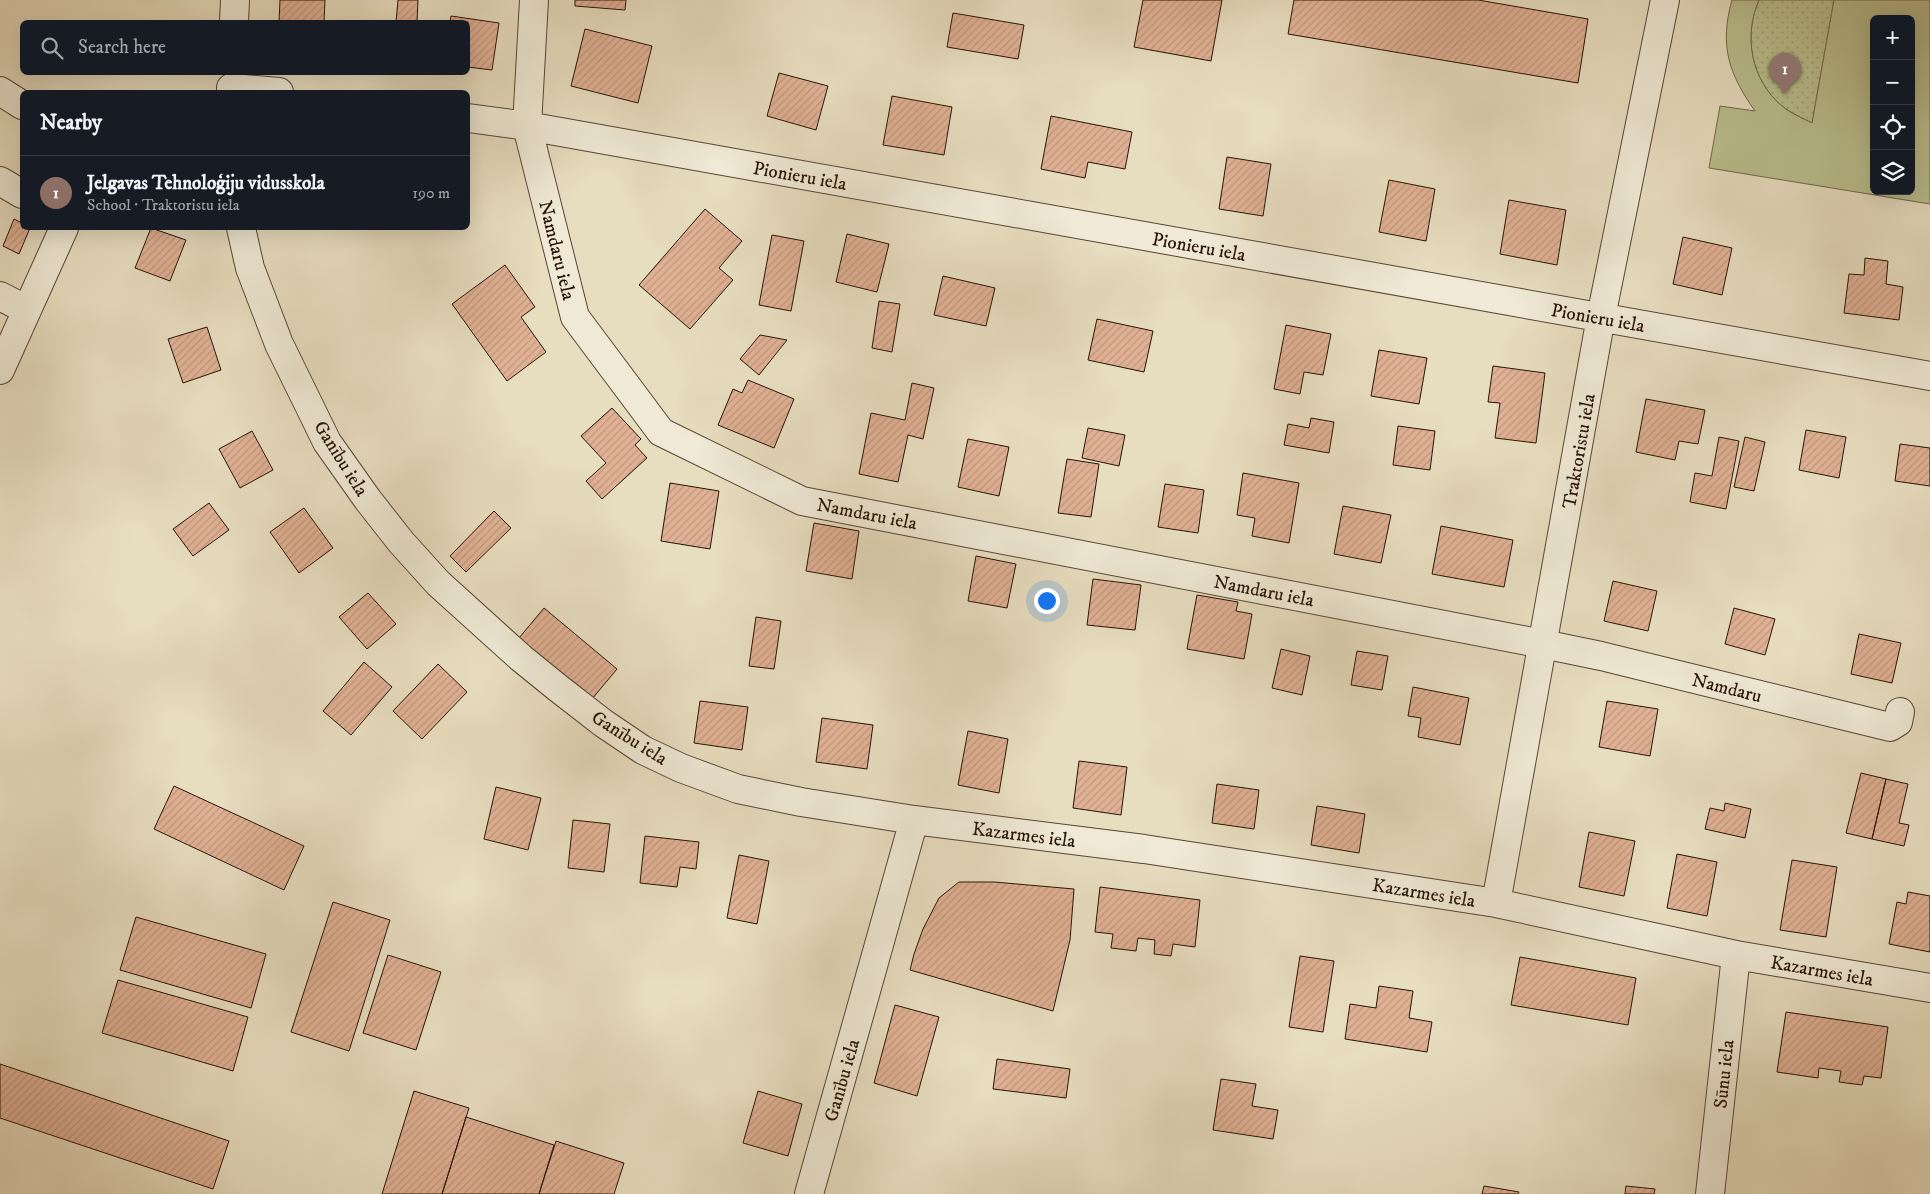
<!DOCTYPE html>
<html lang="en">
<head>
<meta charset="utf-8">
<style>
  :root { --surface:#171b24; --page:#20242c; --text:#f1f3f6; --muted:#9ea1a6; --line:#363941; --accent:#8c9099 }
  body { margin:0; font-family:"IM FELL DW Pica",serif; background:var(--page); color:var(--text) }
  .controls { position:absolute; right:15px; top:15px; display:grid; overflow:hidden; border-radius:8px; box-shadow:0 5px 20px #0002 }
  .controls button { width:45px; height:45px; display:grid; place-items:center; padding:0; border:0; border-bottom:1px solid var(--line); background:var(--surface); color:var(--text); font:25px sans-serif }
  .you { position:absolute; left:1046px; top:600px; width:18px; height:18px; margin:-12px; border:4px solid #fff; border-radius:50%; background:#1a73e8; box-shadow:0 0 0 8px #1a73e833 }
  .badge { display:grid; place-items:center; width:32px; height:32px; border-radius:50%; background:var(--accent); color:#fff; font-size:16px; font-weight:700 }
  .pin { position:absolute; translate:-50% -41px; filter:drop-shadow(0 1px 2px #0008) }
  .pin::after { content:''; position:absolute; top:26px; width:18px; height:15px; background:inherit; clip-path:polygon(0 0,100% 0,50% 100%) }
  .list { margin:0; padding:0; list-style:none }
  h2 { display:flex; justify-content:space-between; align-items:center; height:65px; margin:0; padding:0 20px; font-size:21px }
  h2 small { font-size:16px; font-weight:400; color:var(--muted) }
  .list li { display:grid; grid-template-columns:32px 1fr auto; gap:15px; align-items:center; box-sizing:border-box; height:75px; padding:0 20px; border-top:1px solid var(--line) }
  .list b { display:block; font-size:19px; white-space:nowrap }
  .list p { margin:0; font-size:16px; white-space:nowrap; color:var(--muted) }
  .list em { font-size:16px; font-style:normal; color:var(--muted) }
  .icon { flex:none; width:28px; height:28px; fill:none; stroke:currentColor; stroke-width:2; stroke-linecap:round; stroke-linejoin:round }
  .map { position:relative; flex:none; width:1930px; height:1194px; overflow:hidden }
  .search { position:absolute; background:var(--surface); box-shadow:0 5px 20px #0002; left:20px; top:20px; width:450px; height:55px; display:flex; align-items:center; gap:12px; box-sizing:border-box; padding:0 18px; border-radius:8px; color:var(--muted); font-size:19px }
  .panel { position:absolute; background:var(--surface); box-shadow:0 5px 20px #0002; left:20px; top:90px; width:450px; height:140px; border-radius:8px }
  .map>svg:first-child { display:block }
  .grass { fill:url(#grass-dots); stroke:#716a4a }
  .park { fill:#babf8e; stroke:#716a4a; fill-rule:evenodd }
  .building { fill:url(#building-hatch); stroke:#281405 }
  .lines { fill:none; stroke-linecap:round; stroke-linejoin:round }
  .minor-casing { stroke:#584634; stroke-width:30 }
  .minor { stroke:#efe9d5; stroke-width:28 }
  .labels { text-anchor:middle; stroke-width:4; stroke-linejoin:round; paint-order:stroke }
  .street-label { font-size:19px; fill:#281405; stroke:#efe9d5 }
</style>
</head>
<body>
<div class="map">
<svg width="1930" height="1194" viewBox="0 0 1930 1194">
  <defs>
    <pattern id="grass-dots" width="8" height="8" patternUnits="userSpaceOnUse" patternTransform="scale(1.25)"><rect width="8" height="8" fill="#babf8e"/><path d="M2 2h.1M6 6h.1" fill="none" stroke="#a0a379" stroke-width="1.8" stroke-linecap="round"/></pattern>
    <pattern id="building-hatch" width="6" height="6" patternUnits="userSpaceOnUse" patternTransform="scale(1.25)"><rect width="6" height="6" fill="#e0b194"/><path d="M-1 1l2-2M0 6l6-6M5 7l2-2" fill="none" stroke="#c0977e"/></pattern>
  </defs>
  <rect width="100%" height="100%" fill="#e7ddbf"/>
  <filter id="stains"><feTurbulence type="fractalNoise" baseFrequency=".004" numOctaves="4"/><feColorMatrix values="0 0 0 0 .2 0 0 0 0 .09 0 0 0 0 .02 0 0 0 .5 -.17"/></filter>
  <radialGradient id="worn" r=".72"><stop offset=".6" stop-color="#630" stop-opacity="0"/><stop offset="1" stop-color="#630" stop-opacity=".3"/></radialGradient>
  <path class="grass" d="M1759,0H1834L1812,123C1802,118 1791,113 1782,106C1751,80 1743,36 1759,0Z"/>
  <path class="park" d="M1732,0H1759C1743,36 1751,80 1782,106C1790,113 1802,118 1812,123L1834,0H1930V204L1709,168L1720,106L1755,111C1729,74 1719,46 1732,0ZM1874,19H1911V191H1874Z"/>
  <path class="building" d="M280,0H325L324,22H279Z
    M398,0H418L417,22H396Z
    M575,0H626L625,10L575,6Z
    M1143,0H1222L1211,61L1134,47Z
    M1294,0H1478L1588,19L1578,83L1288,34Z
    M953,13L1024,25L1018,59L947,47Z
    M451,16L499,23L492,70L468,67V22H450Z
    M585,29L652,46L638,103L571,86Z
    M779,73L828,86L816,130L767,116Z
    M892,96L952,107L944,155L883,145Z
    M1051,116L1132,132L1125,169L1088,162L1085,178L1041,169Z
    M1227,157L1271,164L1263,216L1219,209Z
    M1389,180L1435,189L1426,241L1379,232Z
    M1509,200L1566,210L1557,265L1500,254Z
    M705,209L742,241L719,268L733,280L690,329L639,285Z
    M14,219L22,223V228H30L19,254L3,246Z
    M151,228L186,240L170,281L135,268Z
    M847,234L889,244L877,292L836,282Z
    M772,235L804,241L791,311L759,305Z
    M1683,237L1732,248L1722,295L1673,284Z
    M1865,258L1888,261L1886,284L1903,287L1899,320L1844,313L1849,274L1864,275Z
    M505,265L535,307L521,317L546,352L507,381L452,304Z
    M943,276L995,288L986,326L934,315Z
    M879,301L900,304L892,352L872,348Z
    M1097,319L1153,331L1144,372L1088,360Z
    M1286,325L1331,334L1323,375L1304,372L1300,394L1274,389Z
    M207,327L221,370L183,383L168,339Z
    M760,335L787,340L759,375L740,359Z
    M1379,350L1427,358L1419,404L1371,396Z
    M1493,366L1545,373L1536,443L1495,438L1500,403L1488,402Z
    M748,380L794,399L774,448L718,425L733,389L742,393Z
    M912,383L934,388L923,439L908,435L898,482L859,474L871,413L905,420Z
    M1646,399L1705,410L1698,444L1679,441L1675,460L1636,452Z
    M612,408L641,439L635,445L647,458L602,499L586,481L606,463L581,436Z
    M1311,418L1334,422L1329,453L1284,445L1288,424L1309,428Z
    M1398,426L1435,431L1430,470L1393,465Z
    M1088,428L1125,435L1119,466L1082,458Z
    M1806,430L1846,437L1839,478L1799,470Z
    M252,431L273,470L240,488L219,449Z
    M1719,437L1739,441L1726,509L1690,502L1695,473L1712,476Z
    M1745,437L1765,442L1754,491L1734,487Z
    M968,439L1009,447L999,496L958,487Z
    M1900,444L1930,448V486L1895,481Z
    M1067,459L1099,464L1091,517L1058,513Z
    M1243,473L1299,483L1289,543L1252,536L1255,518L1237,515Z
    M670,483L719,491L710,549L661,541Z
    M1165,484L1204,490L1198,533L1158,527Z
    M209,503L229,530L193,556L173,529Z
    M1343,506L1391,515L1381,563L1334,554Z
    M304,508L333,548L299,573L270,532Z
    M494,511L511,528L466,572L450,556Z
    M814,523L859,531L852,579L806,571Z
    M1441,526L1513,540L1504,587L1432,574Z
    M976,556L1016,564L1007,608L968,601Z
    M1093,579L1141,585L1135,630L1087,625Z
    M1613,581L1657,591L1648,631L1604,621Z
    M368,593L396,624L367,649L339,617Z
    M1197,595L1238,602L1236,611L1252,614L1244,659L1187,649Z
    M544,608L617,669L592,699L519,638Z
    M1734,608L1775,619L1765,655L1725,644Z
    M756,617L781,621L774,669L749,666Z
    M1859,634L1901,643L1892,683L1851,674Z
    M1281,649L1310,656L1302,695L1272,688Z
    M1357,651L1388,656L1382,690L1351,685Z
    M364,662L392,687L351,735L323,711Z
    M438,664L467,692L422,739L393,711Z
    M1413,687L1469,698L1460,745L1418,737L1421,718L1408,716Z
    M700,701L748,707L742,750L694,743Z
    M1607,701L1658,709L1650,756L1599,747Z
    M822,718L873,725L867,769L816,762Z
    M968,731L1008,739L999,793L958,785Z
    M1079,761L1127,767L1121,815L1073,808Z
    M1861,773L1886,779L1872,839L1846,833Z
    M1886,779L1908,784L1899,823L1909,825L1904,846L1872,839Z
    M1217,784L1259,790L1254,829L1212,823Z
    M174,786L304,846L284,890L154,829Z
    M496,787L541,798L528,850L484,839Z
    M1725,803L1751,809L1745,838L1705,829L1710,808L1724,811Z
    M1317,806L1365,814L1359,853L1311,845Z
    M573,820L610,824L604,872L568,868Z
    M1589,832L1635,841L1624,896L1579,887Z
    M645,836L699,842L696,869L680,867L677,887L640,883Z
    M1677,854L1717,862L1707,916L1667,908Z
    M739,855L769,861L757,924L727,918Z
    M1792,860L1837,867L1826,937L1780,930Z
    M959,882H994L1074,889L1070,940L1053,1011L910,970L914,954L923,929L939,898Z
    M1100,887L1200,900L1195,947L1173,944L1171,956L1154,954L1155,940L1138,938L1136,951L1111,948L1113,934L1095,932Z
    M1908,892L1930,896V952L1889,944L1897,902L1906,904Z
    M333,902L390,920L349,1051L291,1032Z
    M136,917L266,954L251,1008L120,970Z
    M388,955L441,972L416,1050L363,1033Z
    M1300,956L1334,961L1323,1032L1289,1027Z
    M1520,957L1636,978L1628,1025L1511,1005Z
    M118,980L248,1017L233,1071L102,1033Z
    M1379,986L1413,991L1409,1018L1432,1022L1427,1052L1345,1039L1350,1004L1376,1008Z
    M895,1005L939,1017L917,1096L874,1083Z
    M1786,1012L1888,1027L1881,1078L1864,1076L1862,1085L1839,1082L1841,1071L1819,1068L1818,1078L1777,1072Z
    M997,1059L1070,1069L1066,1098L993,1089Z
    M0,1064L229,1141L213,1189L0,1118Z
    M1221,1079L1256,1084L1252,1106L1278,1110L1273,1139L1213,1130Z
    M414,1091L469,1108L442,1194H382Z
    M758,1091L802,1104L788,1156L743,1143Z
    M466,1117L554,1145L539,1194H442Z
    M556,1141L624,1163L614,1194H539Z
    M1484,1186L1519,1192L1518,1194H1482Z
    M1626,1186L1655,1189L1654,1194H1625Z"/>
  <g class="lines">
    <defs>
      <path id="minor" d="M534,0L527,126L575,317L661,432L802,501L1543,644L1601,656L1890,727L1898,722L1900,712
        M234,22L235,0
        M231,88L279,92
        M0,91L22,105
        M468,118L527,126L1930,376
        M0,181L22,194
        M241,228L250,268L279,344L327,442L368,500L401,542L438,583L521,658L558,688L603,723L643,750L681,768L738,789L801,802L914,820L1144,849L1496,903L1736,955L1930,988
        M0,296L27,310
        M0,370L64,228
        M1496,903L1601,317L1665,0
        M809,1194L914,820
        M1710,1194L1736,955"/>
    </defs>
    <use href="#minor" class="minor-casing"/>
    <use href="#minor" class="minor"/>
  </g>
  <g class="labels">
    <g class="street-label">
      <text transform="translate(800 175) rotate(10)" y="7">Pionieru iela</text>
      <text transform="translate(1199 246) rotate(10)" y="7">Pionieru iela</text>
      <text transform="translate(558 250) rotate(76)" y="7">Namdaru iela</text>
      <text transform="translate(1598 317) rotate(10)" y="7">Pionieru iela</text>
      <text transform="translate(1578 451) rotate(-80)" y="7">Traktoristu iela</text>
      <text transform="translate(342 458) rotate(58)" y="7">Ganību iela</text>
      <text transform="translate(867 513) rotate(11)" y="7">Namdaru iela</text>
      <text transform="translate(1264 590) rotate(11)" y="7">Namdaru iela</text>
      <text transform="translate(1727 687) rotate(14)" y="7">Namdaru</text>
      <text transform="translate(630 737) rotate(32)" y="7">Ganību iela</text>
      <text transform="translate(1024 834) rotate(7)" y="7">Kazarmes iela</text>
      <text transform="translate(1424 892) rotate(9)" y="7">Kazarmes iela</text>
      <text transform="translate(1822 970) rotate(10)" y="7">Kazarmes iela</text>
      <text transform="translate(1723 1074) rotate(-84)" y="7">Sūnu iela</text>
      <text transform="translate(841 1080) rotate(-74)" y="7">Ganību iela</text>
    </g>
  </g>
  <rect width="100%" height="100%" filter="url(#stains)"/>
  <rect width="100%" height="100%" fill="url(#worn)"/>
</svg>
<div class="controls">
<button>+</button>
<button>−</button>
<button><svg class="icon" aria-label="locate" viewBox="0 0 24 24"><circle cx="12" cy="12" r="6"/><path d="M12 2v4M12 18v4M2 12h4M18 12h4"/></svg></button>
<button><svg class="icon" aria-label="layers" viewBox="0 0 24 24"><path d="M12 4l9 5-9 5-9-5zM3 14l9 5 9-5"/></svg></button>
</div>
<div class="you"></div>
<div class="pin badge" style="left:1785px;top:94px;background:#8d6e63">1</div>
<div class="search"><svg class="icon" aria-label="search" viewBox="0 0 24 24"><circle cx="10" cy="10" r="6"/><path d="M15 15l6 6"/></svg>Search here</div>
<section class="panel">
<h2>Nearby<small></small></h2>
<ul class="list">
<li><span class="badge" style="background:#8d6e63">1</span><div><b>Jelgavas Tehnoloģiju vidusskola</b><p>School · Traktoristu iela</p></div><em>190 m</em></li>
</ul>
</section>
</div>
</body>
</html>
